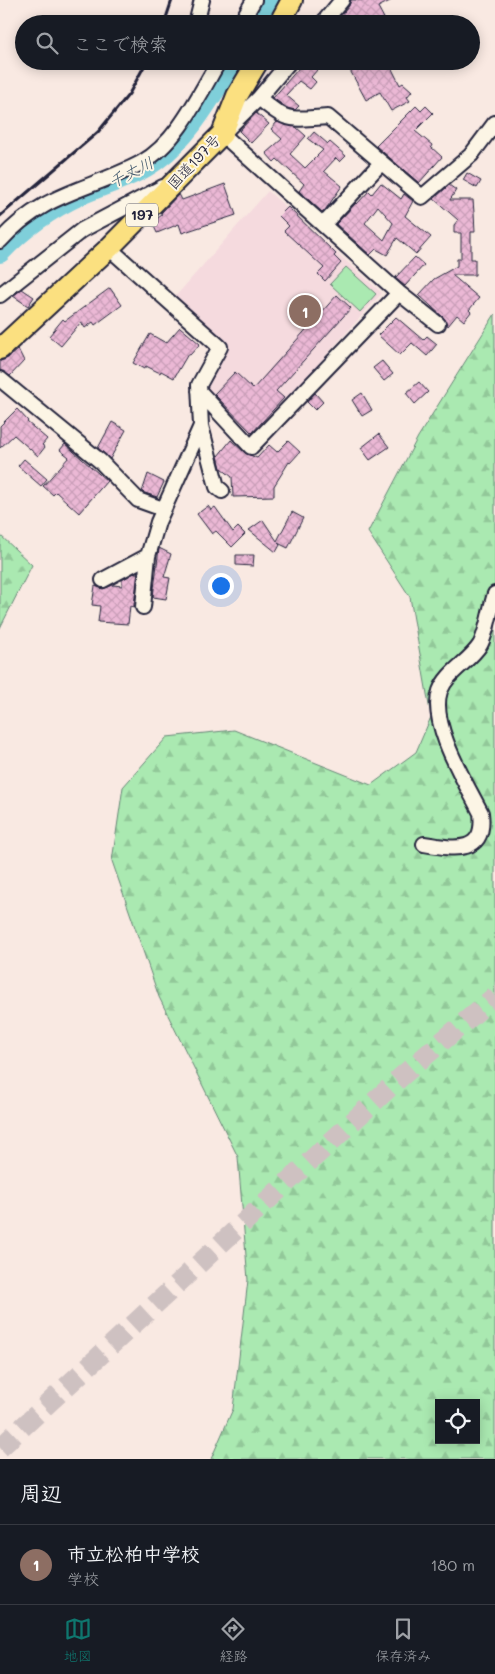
<!DOCTYPE html>
<html lang="ja">
<head>
<meta charset="utf-8">
<style>
  :root { --surface:#171b24; --page:#20242c; --text:#f1f3f6; --muted:#9ea1a6; --line:#363941; --accent:#0f766e }
  body { margin:0; font-family:Mali,"Klee One",sans-serif; background:var(--page); color:var(--text) }
  .controls { position:absolute; right:15px; bottom:15px; display:grid; overflow:hidden; border-radius:0px; box-shadow:0 2px 12px #0003 }
  .controls button { width:45px; height:45px; display:grid; place-items:center; padding:0; border:0; border-bottom:1px solid var(--line); background:var(--surface); color:var(--text); font:25px sans-serif }
  .you { position:absolute; left:220px; top:585px; width:18px; height:18px; margin:-12px; border:4px solid #fff; border-radius:50%; background:#1a73e8; box-shadow:0 0 0 8px #1a73e833 }
  .badge { display:grid; place-items:center; width:32px; height:32px; border-radius:50%; background:var(--accent); color:#fff; font-size:16px; font-weight:700 }
  .pin { position:absolute; translate:-50% -50%; border:2px solid #fff; box-shadow:0 1px 5px #0006 }
  .list { margin:0; padding:0; list-style:none }
  h2 { display:flex; justify-content:space-between; align-items:center; height:65px; margin:0; padding:0 20px; font-size:21px }
  h2 small { font-size:16px; font-weight:400; color:var(--muted) }
  .list li { display:grid; grid-template-columns:32px 1fr auto; gap:15px; align-items:center; box-sizing:border-box; height:80px; padding:0 20px; border-top:1px solid var(--line) }
  .list b { display:block; font-size:19px; white-space:nowrap }
  .list p { margin:0; font-size:16px; white-space:nowrap; color:var(--muted) }
  .list em { font-size:16px; font-style:normal; color:var(--muted) }
  .icon { flex:none; width:28px; height:28px; fill:none; stroke:currentColor; stroke-width:2; stroke-linecap:round; stroke-linejoin:round }
  .map { position:relative; flex:none; width:495px; height:1459px; overflow:hidden }
  .search { position:absolute; background:var(--surface); box-shadow:0 2px 12px #0003; left:15px; right:15px; top:15px; height:55px; display:flex; align-items:center; gap:12px; box-sizing:border-box; padding:0 18px; border-radius:28px; color:var(--muted); font-size:19px }
  .sheet { height:145px; background:var(--surface) }
  nav { display:flex; justify-content:space-around; align-items:center; box-sizing:border-box; height:70px; border-top:1px solid var(--line); background:var(--surface); font-size:14px; color:var(--muted) }
  nav a { display:grid; justify-items:center; gap:2px }
  nav .on { color:var(--accent) }
  .map>svg:first-child { display:block }
  .built { fill:#f5dade }
  .forest { fill:url(#forest-firs); stroke:#668676; fill-rule:evenodd }
  .pitch { fill:#aae9b1; stroke:#668676 }
  .lines { fill:none; stroke-linecap:round; stroke-linejoin:round }
  .river { stroke:#7fcfda; stroke-width:20 }
  .building { fill:url(#building-cross-hatch); stroke:#22223b; fill-rule:evenodd }
  .highway-tunnel { stroke:#cec1c1; stroke-width:20; stroke-dasharray:20 10; stroke-linecap:butt }
  .minor-casing { stroke:#22223b; stroke-width:18 }
  .highway-casing { stroke:#22223b; stroke-width:24 }
  .minor { stroke:#fcf5e5; stroke-width:14 }
  .highway { stroke:#fbe080; stroke-width:20 }
  .rail { stroke:#22223b; stroke-width:3 }
  .labels { text-anchor:middle; stroke-width:4; stroke-linejoin:round; paint-order:stroke }
  .shield { fill:#fcf5e5; stroke:#63616e; stroke-width:1 }
  .shield-label { font-size:14px; font-weight:bold; fill:#22223b }
  .street-label { font-size:15px; fill:#22223b; stroke:#fcf5e5 }
  .water-label { font-size:16px; font-style:italic; fill:#3e566b; stroke:#fcf5e5 }
</style>
</head>
<body>
<div class="map">
<svg width="495" height="1459" viewBox="0 0 495 1459">
  <defs>
    <pattern id="forest-firs" width="22" height="20" patternUnits="userSpaceOnUse" patternTransform="scale(1.25)"><rect width="22" height="20" fill="#aae9b1"/><path d="M5 1l3.5 6h-7zM16 11l3.5 6h-7z" fill="#92c899"/></pattern>
    <pattern id="building-cross-hatch" width="8" height="8" patternUnits="userSpaceOnUse" patternTransform="scale(1.25)"><rect width="8" height="8" fill="#ebb8d5"/><path d="M0 0l8 8M0 8l8-8" fill="none" stroke="#c99eb8"/></pattern>
  </defs>
  <rect width="100%" height="100%" fill="#f9e9e2"/>
  <filter id="ink" filterUnits="userSpaceOnUse"><feTurbulence type="fractalNoise" baseFrequency=".02" numOctaves="2"/><feDisplacementMap in="SourceGraphic" scale="10" xChannelSelector="R" yChannelSelector="G"/><feConvolveMatrix kernelMatrix="1 2 1 2 8 2 1 2 1" color-interpolation-filters="sRGB"/></filter>
  <g filter="url(#ink)">
    <path class="built" d="M268,191L382,293L251,439L208,394L206,381L227,347L175,297Z"/>
    <path class="forest" d="M495,314V1459H211L233,1409L248,1280L238,1157L159,997L112,861L123,787L167,737L234,730L371,785L416,752L431,717L410,597L368,532L418,437ZM439,1403H476V1440H439Z
      M0,535L32,565L0,628Z"/>
    <path class="pitch" d="M346,267L376,294L360,312L330,284Z"/>
    <g class="lines">
      <path class="river" d="M258,24L272,0
        M0,253C23,229 50,209 81,195C106,184 134,177 157,160C191,135 211,96 234,61"/>
    </g>
    <path class="building" d="M351,0H392L378,7L387,24H334L349,6Z
      M305,61H310L318,69L311,77L316,82L310,89L299,81L286,95L299,106L295,110L287,108L273,98Z
      M345,61H388L400,85L403,83L412,91L407,97L410,101L391,111L380,92L366,100Z
      M416,106L421,111L426,106L433,113L415,131L432,145L431,147L442,157L419,183L376,146Z
      M256,113L269,124L251,143L239,131Z
      M277,122L296,127L306,136L290,154L305,168L323,150L308,139L314,132L328,144L330,142L346,156L340,162L336,158L324,171L342,186L323,213L299,191L304,184L277,159L274,162L266,153L282,139L271,129Z
      M467,173L481,181L477,188L463,180Z
      M381,183L401,199L404,194L413,201L405,216L431,237L416,254L397,238L387,255L376,249L370,255L336,224L356,203L357,204L369,191L372,194ZM378,206L393,223L384,240L365,223Z
      M225,184L236,215L182,233L179,224L157,233L152,222L162,215L161,213L179,194L182,200Z
      M449,185L456,190L450,200H473L474,213L475,232H471V259H475V275H452L479,298L469,310L471,312L464,321L457,315L448,326L444,318L419,295L434,279L457,266V259H461V233H454V225L458,220L434,199Z
      M288,207L336,254L334,256L341,263L325,281L318,274L324,268L284,231L289,226L279,216Z
      M415,257L424,265L405,286L395,278Z
      M110,288L122,305L95,325L93,322L85,328L81,322L61,346L49,336L63,319L65,321Z
      M22,289L34,297L28,306L13,296Z
      M337,295L351,308L276,391L284,398L252,433L214,394L235,372L253,389Z
      M396,317L423,340L427,336L437,344L427,356L412,343L400,355L378,335Z
      M180,327L200,344L190,355L188,354L174,378L161,371L160,373L146,366L144,369L133,363L150,334L166,343Z
      M18,349L24,361L10,376L0,370V361L8,358Z
      M382,361L393,374L384,381L373,368Z
      M419,382L428,392L415,404L406,393Z
      M315,393L323,402L315,410L307,402Z
      M362,393L372,410L362,416L352,400Z
      M17,409L28,421L27,422L47,439L42,445L45,447L38,456L14,435L0,448V426Z
      M112,422L126,430L110,459L98,448Z
      M379,434L389,447L370,460L361,448Z
      M231,440L245,453L257,458L269,445L277,452L288,441L300,452L290,463L289,462L274,486V496L233,497L232,477L221,468L218,456Z
      M65,444L107,481L79,513L56,492L53,495L43,486L69,457L60,450Z
      M24,459L47,479L41,486L18,466Z
      M148,474L164,482L157,497L142,492Z
      M208,506L211,510L215,507L233,532L238,527L245,534L232,547L216,531L212,534L197,514Z
      M292,512L303,518L288,548L278,543L280,545L276,552L249,530L263,520L277,541Z
      M159,548L171,554L164,577L170,578L166,599L153,597Z
      M236,555H254L253,566L236,565Z
      M134,573H138L134,605V607L130,606L128,624L98,622L100,606L92,605L95,586L103,589L113,585L122,586V580Z"/>
    <g class="lines">
      <path class="highway-tunnel" d="M0,1448L402,1076L495,996"/>
      <defs>
        <path id="minor" d="M196,24L202,0
          M240,24L254,0
          M322,24L342,0
          M290,61L259,98L222,134L399,293L438,324
          M259,98C289,124 290,119 328,117L422,197L471,155L495,123
          M323,225L381,163
          M0,241C44,192 88,191 141,163C177,143 199,95 219,61
          M109,248L220,347L199,385L201,426L217,487L222,491
          M0,295L82,230L163,187
          M0,379L100,461L138,500L163,509
          M199,391L251,447L399,293
          M103,580L148,556L158,522L201,426
          M143,607L148,556
          M424,844C454,849 486,855 481,813C466,783 429,724 440,691C447,672 469,662 480,645C487,633 490,608 495,594"/>
        <path id="highway" d="M279,24L292,0
          M0,349L109,248L222,134L237,96L258,61"/>
      </defs>
      <use href="#minor" class="minor-casing"/>
      <use href="#highway" class="highway-casing"/>
      <use href="#minor" class="minor"/>
      <use href="#highway" class="highway"/>
      <path class="rail" d="M164,24L172,0
        M0,216L98,132L129,94L147,61"/>
    </g>
  </g>
  <g class="labels">
    <rect class="shield" x="126" y="203.5" width="32" height="23" rx="4"/>
    <g class="shield-label">
      <text x="142" y="220">197</text>
    </g>
    <g class="street-label">
      <text transform="translate(194 162) rotate(-47)" y="5">国道197号</text>
    </g>
    <g class="water-label">
      <text transform="translate(131 172) rotate(-27)" y="6">千丈川</text>
    </g>
  </g>
</svg>
<div class="controls">
<button><svg class="icon" aria-label="locate" viewBox="0 0 24 24"><circle cx="12" cy="12" r="6"/><path d="M12 2v4M12 18v4M2 12h4M18 12h4"/></svg></button>
</div>
<div class="you"></div>
<div class="pin badge" style="left:305px;top:311px;background:#8d6e63">1</div>
<div class="search"><svg class="icon" aria-label="search" viewBox="0 0 24 24"><circle cx="10" cy="10" r="6"/><path d="M15 15l6 6"/></svg>ここで検索</div>
</div>
<section class="sheet">
<h2>周辺<small></small></h2>
<ul class="list">
<li><span class="badge" style="background:#8d6e63">1</span><div><b>市立松柏中学校</b><p>学校</p></div><em>180 m</em></li>
</ul>
</section>
<nav>
<a class="on"><svg class="icon" aria-label="map" viewBox="0 0 24 24"><path d="M3 6l6-2 6 2 6-2v14l-6 2-6-2-6 2zM9 4v14M15 6v14"/></svg>地図</a>
<a><svg class="icon" aria-label="directions" viewBox="0 0 24 24"><path d="M12 3l9 9-9 9-9-9zM9 14v-3h6M13 9l2 2-2 2"/></svg>経路</a>
<a><svg class="icon" aria-label="saved" viewBox="0 0 24 24"><path d="M7 4h10v16l-5-4-5 4z"/></svg>保存済み</a>
</nav>
</body>
</html>
